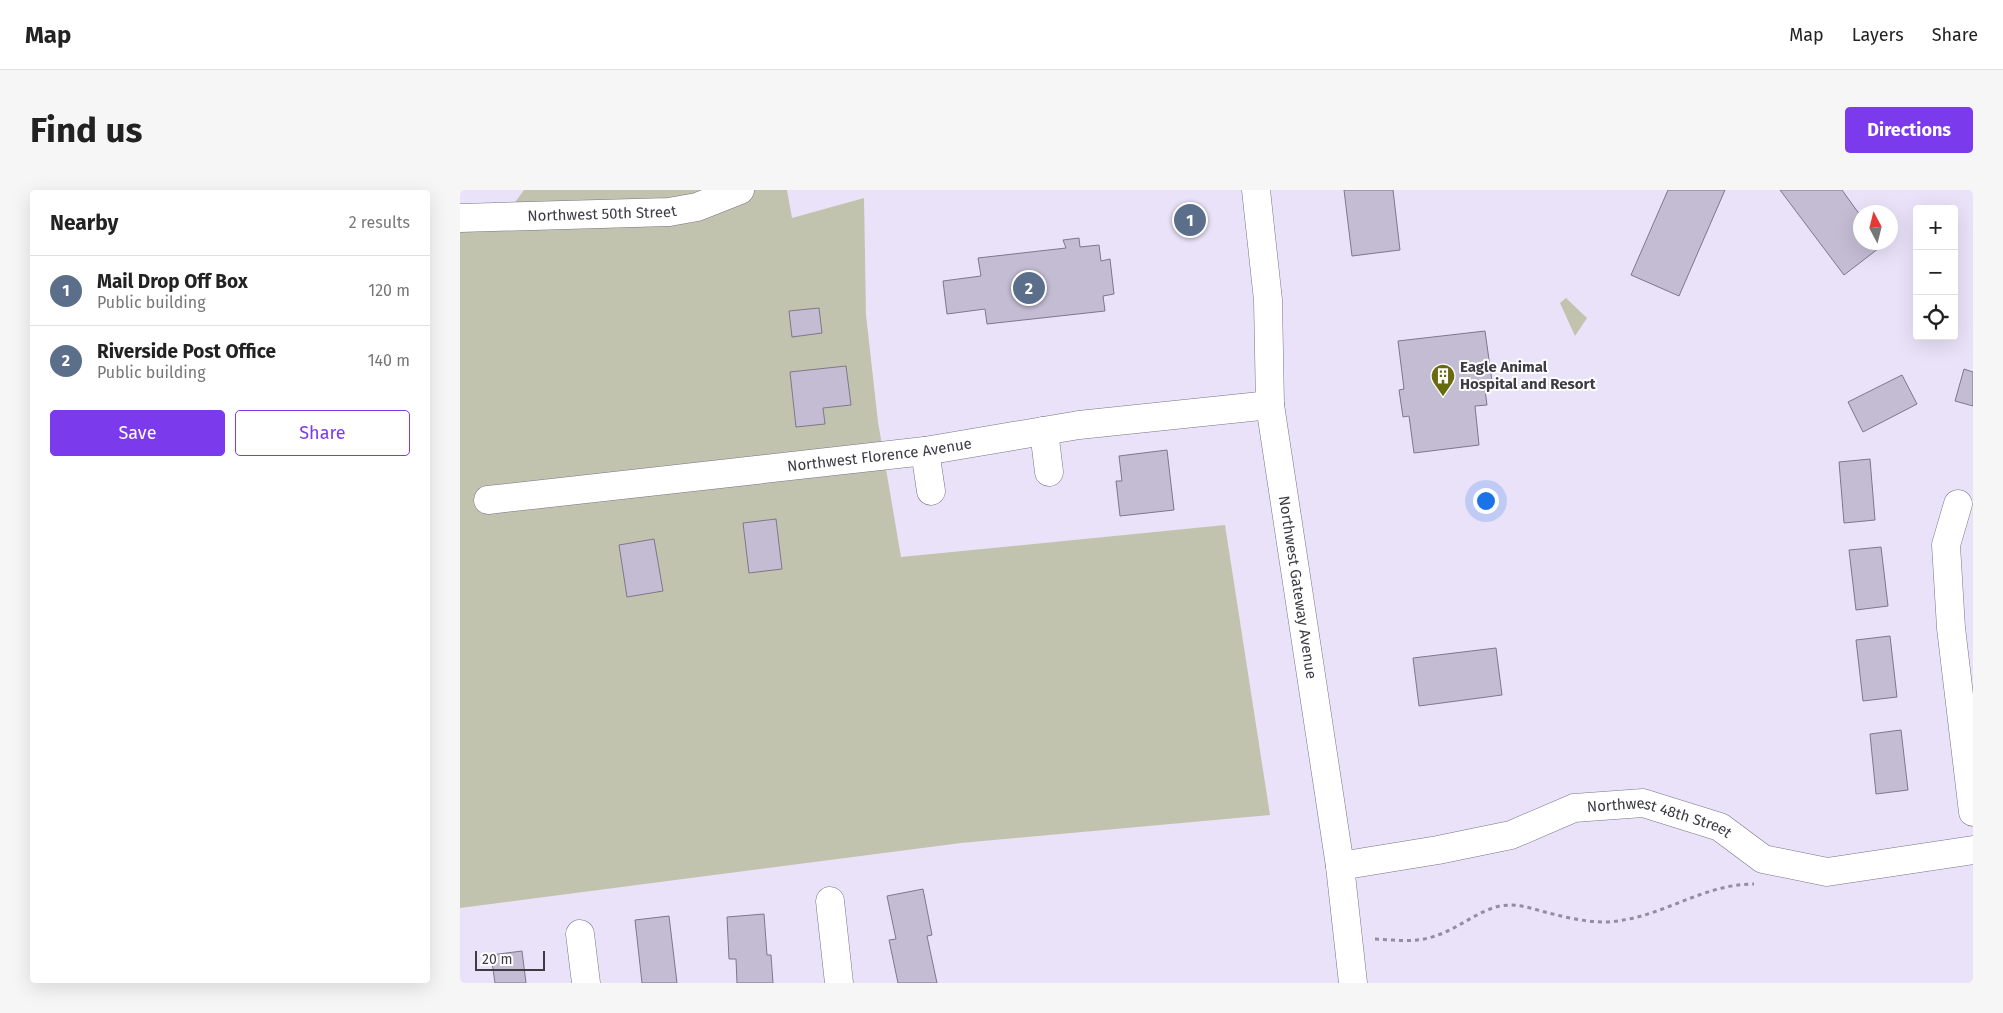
<!DOCTYPE html>
<html lang="en">
<head>
<meta charset="utf-8">
<style>
  :root { --surface:#fff; --page:#f6f6f6; --text:#222; --muted:#767676; --line:#e0e0e0; --accent:#7c3aed }
  body { margin:0; font-family:"Fira Sans",sans-serif; background:var(--page); color:var(--text) }
  .controls { position:absolute; right:15px; top:15px; display:grid; overflow:hidden; border-radius:5px; box-shadow:0 5px 20px #0002 }
  .controls button { width:45px; height:45px; display:grid; place-items:center; padding:0; border:0; border-bottom:1px solid var(--line); background:var(--surface); color:var(--text); font:25px sans-serif }
  .compass { position:absolute; left:1393px; top:15px; width:45px; height:45px; border-radius:50%; background:var(--surface); box-shadow:0 5px 20px #0002; rotate:353deg }
  .scale { position:absolute; left:15px; bottom:12px; width:70px; box-sizing:border-box; padding-left:5px; border:2px solid #3e3b44; border-top:0; font-size:14px; line-height:18px; white-space:nowrap; color:#3e3b44; -webkit-text-stroke:4px #fff; paint-order:stroke }
  .you { position:absolute; left:1025px; top:310px; width:18px; height:18px; margin:-12px; border:4px solid #fff; border-radius:50%; background:#1a73e8; box-shadow:0 0 0 8px #1a73e833 }
  .badge { display:grid; place-items:center; width:32px; height:32px; border-radius:50%; background:var(--accent); color:#fff; font-size:16px; font-weight:700 }
  .pin { position:absolute; translate:-50% -50%; border:2px solid #fff; box-shadow:0 1px 5px #0006 }
  .list { margin:0; padding:0; list-style:none }
  h2 { display:flex; justify-content:space-between; align-items:center; height:65px; margin:0; padding:0 20px; font-size:21px }
  h2 small { font-size:16px; font-weight:400; color:var(--muted) }
  .list li { display:grid; grid-template-columns:32px 1fr auto; gap:15px; align-items:center; box-sizing:border-box; height:70px; padding:0 20px; border-top:1px solid var(--line) }
  .list b { display:block; font-size:19px; white-space:nowrap }
  .list p { margin:0; font-size:16px; white-space:nowrap; color:var(--muted) }
  .list em { font-size:16px; font-style:normal; color:var(--muted) }
  .actions { display:flex; gap:10px; padding:15px 20px }
  .actions a { flex:1; padding:11px 0; border:1px solid var(--accent); border-radius:5px; text-align:center; font-size:18px; color:var(--accent) }
  .actions .main { background:var(--accent); color:#fff }
  .icon { flex:none; width:28px; height:28px; fill:none; stroke:currentColor; stroke-width:2; stroke-linecap:round; stroke-linejoin:round }
  .map { position:relative; flex:none; width:1513px; height:793px; overflow:hidden; border-radius:5px }
  header { display:flex; align-items:center; gap:30px; box-sizing:border-box; height:70px; padding:0 25px; background:var(--surface); border-bottom:1px solid var(--line) }
  header strong { font-size:24px }
  nav { display:flex; gap:28px; margin-inline-start:auto; font-size:18px }
  .intro { display:flex; align-items:center; justify-content:space-between; box-sizing:border-box; height:120px; padding:0 30px }
  h1 { margin:0; font-size:35px }
  .button { padding:12px 22px; border-radius:5px; background:var(--accent); color:#fff; font-size:18px; font-weight:700 }
  main { display:flex; gap:30px; padding:0 30px }
  aside { flex:1; background:var(--surface); border-radius:5px; box-shadow:0 5px 20px #0002 }
  .map>svg:first-child { display:block }
  .green { fill:#c1c3ae }
  .building { fill:#c3bcd3; stroke:#7e778c }
  .lines { fill:none; stroke-linecap:round; stroke-linejoin:round }
  .minor-casing { stroke:#797287; stroke-width:29 }
  .major-casing { stroke:#797287; stroke-width:29 }
  .path { stroke:#938d9d; stroke-width:3; stroke-dasharray:4 4; stroke-linecap:butt }
  .minor { stroke:#fff; stroke-width:28 }
  .major { stroke:#fff; stroke-width:28 }
  .labels { text-anchor:middle; stroke-width:4; stroke-linejoin:round; paint-order:stroke }
  .street-label { font-size:15px; fill:#3e3b44; stroke:#fff }
  .poi-label { font-size:15px; font-weight:bold; fill:#3e3b44; stroke:#fff; text-anchor:start }
</style>
</head>
<body>
<header>
<strong>Map</strong>
<nav><a>Map</a><a>Layers</a><a>Share</a></nav>
</header>
<div class="intro"><h1>Find us</h1><a class="button">Directions</a></div>
<main>
<aside>
<h2>Nearby<small>2 results</small></h2>
<ul class="list">
<li><span class="badge" style="background:#5c6f8a">1</span><div><b>Mail Drop Off Box</b><p>Public building</p></div><em>120 m</em></li>
<li><span class="badge" style="background:#5c6f8a">2</span><div><b>Riverside Post Office</b><p>Public building</p></div><em>140 m</em></li>
</ul>
<div class="actions"><a class="main">Save</a><a>Share</a></div>
</aside>
<div class="map">
<svg width="1513" height="793" viewBox="0 0 1513 793">
  <rect width="100%" height="100%" fill="#eae2f9"/>
  <path class="green" d="M64,0H327L332,28L404,8L406,125L418,232L441,367L765,335L810,625L501,653L0,718V30L45,26Z
    M1106,108L1127,128L1115,146L1100,113Z"/>
  <path class="building" d="M884,0H933L940,60L892,66Z
    M1208,0H1265L1219,106L1171,85Z
    M1320,0H1382L1400,25V52H1421L1423,55L1384,85Z
    M619,48L620,57L639,55L641,71L650,69L654,104L643,106L645,121L527,134L525,119L487,124L483,91L521,86L518,68L606,58L603,50Z
    M359,118L362,143L332,147L329,121Z
    M1025,141L1032,191L1024,192L1027,215L1015,216L1019,255L954,263L949,226L943,227L939,200L944,199L938,151Z
    M386,176L391,215L363,218L365,234L336,237L330,182Z
    M1504,179L1513,182V216L1495,211Z
    M1442,185L1457,214L1403,242L1388,212Z
    M707,260L714,320L660,326L656,291H662L659,266Z
    M1410,269L1415,330L1384,333L1379,272Z
    M316,329L322,379L289,383L283,333Z
    M194,349L203,401L167,407L159,355Z
    M1421,357L1428,416L1396,420L1389,360Z
    M1430,446L1437,507L1403,511L1396,450Z
    M1036,458L1042,505L959,516L953,468Z
    M1441,540L1448,600L1416,604L1410,544Z
    M463,699L472,745L467,746L477,793H438L429,750L436,749L427,706Z
    M304,724L307,765H311L313,793H277L276,769H269L267,727Z
    M209,726L217,793H182L175,730Z
    M62,761L66,793H35L31,765Z"/>
  <g class="lines">
    <defs>
      <g id="minor">
        <path id="s1" d="M0,28L209,22L237,17L280,0"/>
        <path d="M584,241L589,282"/>
        <path d="M465,261L471,301"/>
        <path id="s2" d="M28,310L465,261L619,235L810,215"/>
        <path d="M1498,314L1486,355L1491,438L1513,622"/>
        <path id="s3" d="M880,676L978,660L1051,645L1114,618L1183,613L1260,637L1303,669L1367,682L1513,660"/>
        <path d="M370,711L379,793"/>
        <path d="M120,744L126,793"/>
      </g>
      <g id="major">
        <path id="s4" d="M796,0L808,110L810,215L880,676L893,793"/>
      </g>
    </defs>
    <use href="#minor" class="minor-casing"/>
    <use href="#major" class="major-casing"/>
    <path class="path" d="M915,749C935,750 956,753 975,746C998,739 1017,721 1040,716C1056,713 1070,718 1085,722C1104,727 1125,732 1145,732C1200,730 1240,694 1294,694"/>
    <use href="#minor" class="minor"/>
    <use href="#major" class="major"/>
  </g>
  <defs>
    <symbol id="building-pin" viewBox="-11 -11 22 30"><path d="M0 17L-7.5 6A9.5 9.5 0 1 1 7.5 6Z" fill="#676b0d" stroke="#fff"/><path d="M-4-6H4V6H1V3H-1V6H-4ZM-2.5-4.3h1.7v1.8h-1.7ZM.8-4.3h1.7v1.8H.8ZM-2.5-1h1.7V.8h-1.7ZM.8-1h1.7V.8H.8Z" fill="#fff"/></symbol>
  </defs>
  <g fill-rule="evenodd">
    <use href="#building-pin" x="969" y="172" width="28" height="38"/>
  </g>
  <g class="labels">
    <g class="street-label">
      <text dy="5" stroke="none"><textPath href="#s1" startOffset="142">Northwest 50th Street</textPath></text>
      <text dy="5" stroke="none"><textPath href="#s2" startOffset="394">Northwest Florence Avenue</textPath></text>
      <text dy="5" stroke="none"><textPath href="#s4" startOffset="400">Northwest Gateway Avenue</textPath></text>
      <text dy="5" stroke="none"><textPath href="#s3" startOffset="330">Northwest 48th Street</textPath></text>
    </g>
    <g class="poi-label">
      <text x="1000" y="182">Eagle Animal<tspan x="1000" dy="17">Hospital and Resort</tspan></text>
    </g>
  </g>
</svg>
<div class="controls">
<button>+</button>
<button>−</button>
<button><svg class="icon" aria-label="locate" viewBox="0 0 24 24"><circle cx="12" cy="12" r="6"/><path d="M12 2v4M12 18v4M2 12h4M18 12h4"/></svg></button>
</div>
<svg class="compass" viewBox="-18 -18 36 36"><path d="M0-13l5 13h-10z" fill="#e53935"/><path d="M0 13l5-13h-10z" fill="#767676"/></svg>
<div class="scale">20 m</div>
<div class="you"></div>
<div class="pin badge" style="left:730px;top:30px;background:#5c6f8a">1</div>
<div class="pin badge" style="left:569px;top:98px;background:#5c6f8a">2</div>
</div>
</main>
</body>
</html>
